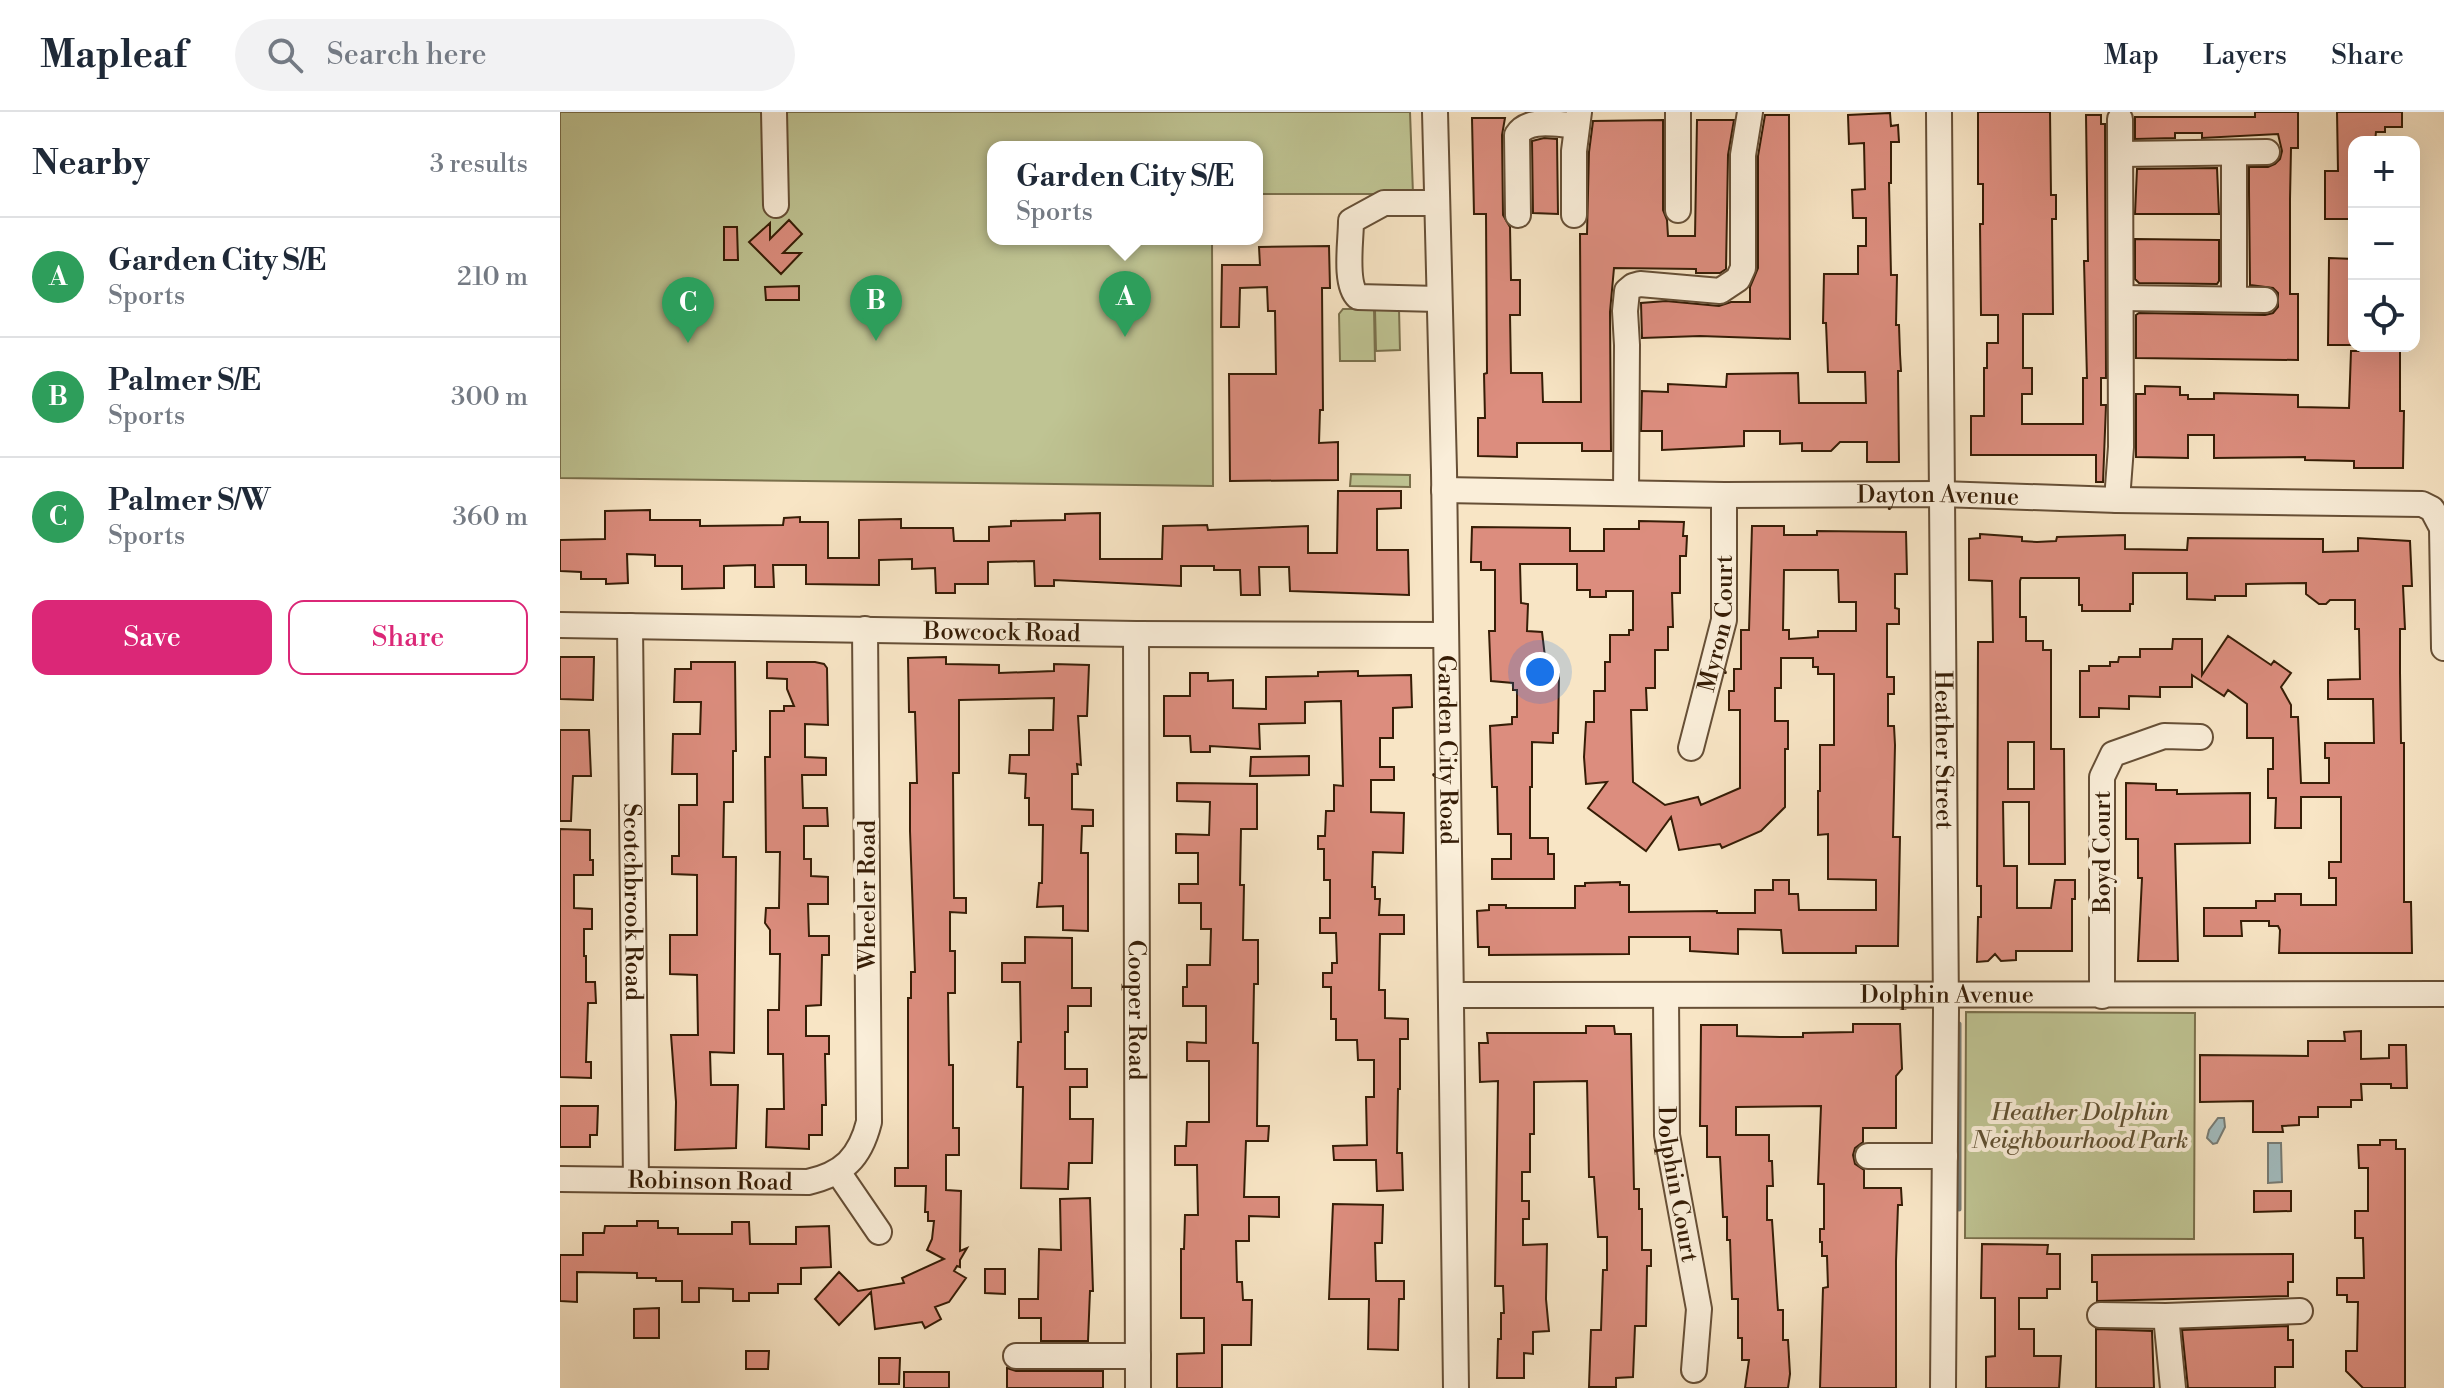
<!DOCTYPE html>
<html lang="en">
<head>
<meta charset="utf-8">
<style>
  :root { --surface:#fff; --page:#f2f2f3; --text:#1f2937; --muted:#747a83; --line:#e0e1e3; --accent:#db2777 }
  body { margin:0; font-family:"Libre Bodoni",serif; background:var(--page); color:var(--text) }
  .controls { position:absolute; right:24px; top:24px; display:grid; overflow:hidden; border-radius:16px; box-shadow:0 8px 32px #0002 }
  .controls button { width:72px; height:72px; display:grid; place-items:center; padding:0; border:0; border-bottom:2px solid var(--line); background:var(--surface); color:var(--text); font:40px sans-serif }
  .you { position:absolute; left:980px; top:560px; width:28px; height:28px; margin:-20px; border:6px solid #fff; border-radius:50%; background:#1a73e8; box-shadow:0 0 0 12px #1a73e833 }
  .badge { display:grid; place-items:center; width:52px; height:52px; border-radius:50%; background:var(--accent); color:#fff; font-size:26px; font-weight:700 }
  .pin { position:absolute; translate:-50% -66px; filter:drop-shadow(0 2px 4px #0008) }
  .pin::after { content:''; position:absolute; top:42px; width:28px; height:24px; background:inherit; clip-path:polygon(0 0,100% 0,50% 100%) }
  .popup { position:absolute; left:427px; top:29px; width:276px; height:104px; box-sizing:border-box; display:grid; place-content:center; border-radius:16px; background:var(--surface); filter:drop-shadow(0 2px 6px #0005); font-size:26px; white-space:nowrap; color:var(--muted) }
  .popup b { font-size:30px; color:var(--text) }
  .popup::after { content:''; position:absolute; left:50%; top:100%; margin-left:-16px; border:16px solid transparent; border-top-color:var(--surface) }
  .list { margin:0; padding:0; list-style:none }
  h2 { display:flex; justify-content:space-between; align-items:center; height:104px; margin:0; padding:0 32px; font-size:34px }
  h2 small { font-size:26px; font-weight:400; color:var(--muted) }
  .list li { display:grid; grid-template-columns:52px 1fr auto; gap:24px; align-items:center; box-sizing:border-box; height:120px; padding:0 32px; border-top:2px solid var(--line) }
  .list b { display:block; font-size:30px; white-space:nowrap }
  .list p { margin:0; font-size:26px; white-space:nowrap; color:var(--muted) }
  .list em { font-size:26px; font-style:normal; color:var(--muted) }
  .actions { display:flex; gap:16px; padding:24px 32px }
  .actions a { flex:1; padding:18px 0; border:2px solid var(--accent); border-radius:16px; text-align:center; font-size:28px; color:var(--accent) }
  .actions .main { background:var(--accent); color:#fff }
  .icon { flex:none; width:44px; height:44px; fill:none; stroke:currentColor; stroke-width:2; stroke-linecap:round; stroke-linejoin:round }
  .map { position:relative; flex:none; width:1884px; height:1276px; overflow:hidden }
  header { display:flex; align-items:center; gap:48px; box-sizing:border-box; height:112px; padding:0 40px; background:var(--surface); border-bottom:2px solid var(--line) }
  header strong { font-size:38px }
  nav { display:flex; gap:44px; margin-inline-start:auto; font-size:28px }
  .search { width:560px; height:72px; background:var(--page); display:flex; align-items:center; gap:20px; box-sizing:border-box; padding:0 28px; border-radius:44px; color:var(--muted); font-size:30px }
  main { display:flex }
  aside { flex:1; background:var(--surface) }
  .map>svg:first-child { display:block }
  .green { fill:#bfc493; stroke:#7a704c; stroke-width:2 }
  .water { fill:#a2bcbf; stroke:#777c75; stroke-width:2 }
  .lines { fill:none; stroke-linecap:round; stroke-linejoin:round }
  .stream { stroke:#777c75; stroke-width:5 }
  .building { fill:#dc8d7e; stroke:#361d06; stroke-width:2; fill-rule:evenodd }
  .minor-casing { stroke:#664f36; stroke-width:28 }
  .minor { stroke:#faeed9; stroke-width:24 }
  .labels { text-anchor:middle; stroke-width:8; stroke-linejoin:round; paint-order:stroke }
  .street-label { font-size:24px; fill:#361d06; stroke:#faeed9 }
  .park-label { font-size:24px; font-style:italic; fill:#5f4f30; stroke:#faeed9 }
</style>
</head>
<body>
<header>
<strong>Mapleaf</strong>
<div class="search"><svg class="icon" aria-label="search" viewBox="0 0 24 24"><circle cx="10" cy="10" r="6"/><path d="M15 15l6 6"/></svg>Search here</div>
<nav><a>Map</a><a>Layers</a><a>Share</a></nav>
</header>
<main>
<aside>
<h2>Nearby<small>3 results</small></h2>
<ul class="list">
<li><span class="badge" style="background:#2e9e5b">A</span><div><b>Garden City S/E</b><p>Sports</p></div><em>210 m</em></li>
<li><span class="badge" style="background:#2e9e5b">B</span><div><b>Palmer S/E</b><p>Sports</p></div><em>300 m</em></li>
<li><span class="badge" style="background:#2e9e5b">C</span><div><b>Palmer S/W</b><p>Sports</p></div><em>360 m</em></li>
</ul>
<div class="actions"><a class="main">Save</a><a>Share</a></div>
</aside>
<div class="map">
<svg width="1884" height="1276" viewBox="0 0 1884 1276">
  <rect width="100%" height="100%" fill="#f8e5c5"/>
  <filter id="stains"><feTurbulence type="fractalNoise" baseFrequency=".0025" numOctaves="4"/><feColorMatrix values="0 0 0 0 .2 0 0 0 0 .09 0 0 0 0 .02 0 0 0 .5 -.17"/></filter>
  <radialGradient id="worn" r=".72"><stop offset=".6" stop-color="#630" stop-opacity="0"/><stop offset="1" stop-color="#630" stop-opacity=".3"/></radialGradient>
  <path class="green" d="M0,0H850L853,82H697V35H433V127H652L653,374L0,366Z
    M783,197H814L815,249H780L779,202Z
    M839,197L840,238L816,239L815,198Z
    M791,362L850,363V375L790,374Z
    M1406,900L1635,901L1634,1127L1405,1126Z"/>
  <path class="water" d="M1658,1006H1664L1665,1015L1657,1031L1653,1032L1647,1026L1649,1018Z
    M1708,1031H1721L1722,1070L1708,1071Z"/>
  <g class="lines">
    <path class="stream" d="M1399,912V1097"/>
  </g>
  <path class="building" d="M1418,0H1490L1491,83H1496V107H1492L1493,202H1463V256H1472V282H1462V312H1523V266H1527L1524,149H1528L1526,3H1541V12H1545L1546,266H1541V293H1546L1543,370H1536V343H1411V304H1424V256H1427V231H1438V203H1421L1420,112H1423V72H1418Z
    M1695,0H1738V36H1731L1730,87V182H1738V248L1576,246V203L1579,201L1705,203L1713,201L1718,195V181L1713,176L1690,173L1689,80V55H1708L1715,52L1720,47L1722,39L1718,22L1642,26V21H1615V26L1575,27V5H1695Z
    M1777,0H1842V15H1825V20H1816L1815,30H1794V107H1765V59H1778Z
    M1330,1L1331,14L1338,13L1339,30H1331V71H1329L1331,163H1337L1336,213H1339L1340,242L1341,259H1338L1339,350H1307V330H1280L1271,339H1242V331L1220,332V319H1184V334L1102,338V319H1081L1082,279L1108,280V272L1166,275L1167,262L1238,261L1239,291H1306L1305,260H1268L1266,211H1263L1264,162H1298V134H1306V106H1293L1292,78L1305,77L1304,31L1289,32L1288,3Z
    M1205,3H1229L1230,227L1140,224L1082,226L1081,191L1106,189L1159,194L1171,190H1190V175L1198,156V44Z
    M912,6H945L942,23L943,103L950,115L951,168H960V203H950L951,261H982L983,290H1021L1020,122H1027L1029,40L1033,9L1103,8V98L1107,108L1108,124H1135L1137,8H1174L1168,43L1166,157L1160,161H1136V157L1054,156L1050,200L1051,339H1022V331H957V345L918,344V306H925L924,262L927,261L926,102H914Z
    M984,26L997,27L998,102L973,101L972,29Z
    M1657,56L1659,102H1575L1577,57Z
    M229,108L242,122L223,141H241L221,162L189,130L210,111V127Z
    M164,115H177L178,148H164Z
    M1575,127L1659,128V169L1657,172L1579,171L1575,167Z
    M769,134L770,176H762L763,298H760L759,331L778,330V368L670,369L669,262H716L715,199H708L707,175L680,176L679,215H661L662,153H700L699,135Z
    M1769,146L1794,147V233H1768Z
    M239,174V188H206L205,175Z
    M1791,239H1840V299H1844L1843,356H1794V349L1745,348V345L1654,346V323H1628V346L1576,345V282H1585V274L1620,275V283H1628V287H1654V281L1738,283V295L1789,296Z
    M778,379H841V396L817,397V438H848L849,483L730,479L729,455H699L700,483H681L680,458H654V454H621V474L494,468V474H475L474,449L428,450V472H395V481H376L375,456L352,457V447L319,448V473L246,472V453H213L214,475H195V453L164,454V476L122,477V454H95V443L67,442L68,471L46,472V467H21V460L0,459V428L45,427V399L90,398V408H140V414L223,413L224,406L240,405V410H268V446H299V408L341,407V416H393L394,429H429V415L451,414V409L505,408V402L540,401V447H602L603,414L647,413L648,418L748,414V441H777Z
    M1079,409L1124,410L1123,424H1127L1126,444H1120V481H1112L1113,515H1108V538H1095V576H1086L1087,598H1071L1073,670L1105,693L1138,685L1141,693L1180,676V598H1169V579H1174V557H1181V518H1189L1192,414H1224V423H1257V419L1346,420L1347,462H1335V496L1339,497V512H1327V565H1334V582H1328V614H1334L1335,633L1333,725H1340L1338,834H1296V841H1223L1221,818L1178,817V842L1130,839V825H1069V842L929,843V835H918L917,799L929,798V793H946V796H1015V774H1025V771L1060,770V773H1069V800L1157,799V801H1195V778H1213V768H1229V782H1238L1239,798H1316V768L1268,767V722L1258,723V679H1260V633H1274V562H1258V555H1253V546H1221V576H1215V609H1228V637H1225V695L1201,719L1162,736L1160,732L1119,738L1111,705L1086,739L1028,696L1047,670L1026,672L1024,645L1026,610H1034V579H1045V550H1050V523H1069V518H1073V479H1046V485H1030V478H1017V452H960L961,491L968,492L967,519L982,520L986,553H994V562H999L998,621H993V631L972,630V675H970V726H988V742H994V767H932V747H951V722H938L937,675H932L930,614L952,612V605H957V578H953V571L931,569L929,519H935V458H921V450H911L912,415L1010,416V439H1044V417H1079ZM1224,458H1278L1279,490H1296V519H1258V525L1229,527V518H1223Z
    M1420,422L1462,425V429L1477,430L1496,429L1497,425L1565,423V437L1627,438L1628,426L1763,427V440L1798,439V426L1850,429L1852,474H1843L1845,517H1840V560L1841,631H1844V790H1851L1852,841H1719L1720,818L1718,814H1709V809H1681L1682,824H1644V796H1696V789H1715V782H1741V793H1776V766H1769V750H1781V685H1741V716H1715L1716,686H1708V657H1713V626H1687V592L1668,578L1664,584L1632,563V575H1600V585L1569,584V597L1539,596V605H1520V559H1529V554H1550V550H1558L1559,545H1580V537H1612L1613,527H1642V563L1668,524L1711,553L1714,549L1731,561L1721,575L1731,593V605H1738L1741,671H1769V646H1765V631H1814L1813,587H1768V568L1800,567L1799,517H1795V488H1770L1766,492H1759L1746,482V471L1686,472V484H1655V488L1627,487V461H1573V492H1570V499H1522V493H1519V466H1461L1460,469V505H1466V529H1483V538H1491V637H1504L1505,752H1469V690H1443L1444,754H1457V796H1491L1495,768H1515V787H1512V839H1456V848L1441,849L1435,842L1428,849L1417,850L1418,805H1421V774H1417L1418,530H1433L1432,469L1409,468V427L1420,426ZM1448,630H1474V677H1448Z
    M0,545H34L33,588L0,587Z
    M386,545V552L439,553V561L494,559V552L529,553L527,604H518L521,653L517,652L518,662H512V697L533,698V714H522L521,741H528V819L503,818V794L477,795L479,771H482L483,713H469V686H465L466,662L449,661L450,643H469V618H493L494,586L399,588V661H393L394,786H406V801L390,800V839H395V881H388L389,953H393V1016H399V1043H386V1078L401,1079L400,1139L407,1136L400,1148V1155L397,1154L394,1159L406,1166L389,1190L375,1195L381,1207L365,1216L362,1210L315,1217L311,1180L279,1213L255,1187L279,1160L298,1179L344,1171L342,1166L384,1147L367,1138L372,1127L374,1109H368V1100H365L366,1074H335V1056H348V886H351V860H355L350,719V671H357L355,600H349L348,546Z
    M131,550H175L176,639H173V690H164L163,745H176L174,941L150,940L151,973H178L176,1036L115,1038L116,990L111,923H138L137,863L110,862V823H137V763L112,762V744H119V693H137V662H112L113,622H140L141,590H114L115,557H131Z
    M207,550H255L264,552L267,556L268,613L245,612V645L266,646V663H242L243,696H267L268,714H244V747H251V764L268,765V792H248L249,824H269V843H262L261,893L246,894V924H269V942H265L266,993H262V1023H249V1037L206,1035L207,997H224L223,942H208V898H219L220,842H210V818L205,811L206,796H219L220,740H206L205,645H210V599H224V594H234L227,577V567L207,566Z
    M798,559V564L851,563L852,595L833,596V626H820V655H834V668H811V700L844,701L843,741L813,740L812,775H815V787H820L819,803H844V822H820L819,878H825V906L848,907V927H840V977H838L837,1041H842L843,1078L817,1079L816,1048H774L773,1034L807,1033L806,985H814V948H798L797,928H776V907H771V875H763V861H772V851H777L776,821H760V806H770V768H764V737H758V724H765L766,699H774V673L783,674L781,589L745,590V611L699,612L700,637L650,634V640H631L630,624H604V584H630V561H648V569L673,568V596L706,597V565L758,564V560Z
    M0,618H29L31,664H13L11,709H0Z
    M749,644V663L690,664L691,645Z
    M617,671L697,672V717H681L680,773H684L683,828H698V872H694L693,931H698L697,1014H709L708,1029H686L684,1085H719V1105L689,1104V1129H676L677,1170H682L683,1188H692L691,1233H662V1276H617V1242L644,1241V1206H621V1137H624L625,1103H638L637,1053H615V1034H626L627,1010H649V949H627V930L646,931V894H623V875H627V853H650L651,817H641V791H619V772H638V741H616V722L649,723L650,690L617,689Z
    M1566,671L1596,672V678H1617V682L1690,681V731L1615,732L1618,849H1578L1582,766H1578V727H1566Z
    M0,717L30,718V748H33V763H14V796L32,797V817H24V844H26V870H35L36,891H28L26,950H31V966L0,965Z
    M465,825L512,826V876H531V894H508V920H505V957H527V975H510V1007H533L532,1051H509L508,1077L461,1076L463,975H457L458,930H461L460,870H442V851H465Z
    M1293,912H1340L1342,957L1336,964V1016H1303V1030L1295,1036L1293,1043L1295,1052L1304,1058V1076H1341L1342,1093H1338L1336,1149V1276H1260L1263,1176L1268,1175L1267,1144H1262V1130H1260V1117H1264V1072H1258L1261,994L1176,995V1023H1209V1049H1212L1213,1074H1207V1108H1212L1218,1198H1223V1228H1228L1230,1262L1228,1276H1185L1189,1248H1182V1226H1178V1187H1172L1170,1128H1167V1105H1163L1160,1045H1147V1014H1140L1141,913H1177V924L1222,925H1243V921L1293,920Z
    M1026,914H1054L1055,922H1071L1074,1077H1079V1097H1082V1138H1091V1154H1087L1086,1214H1075L1073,1265L1056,1266V1275H1029L1031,1218H1041L1043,1158H1047V1125H1038L1034,1065H1029L1027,969L974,970V1022H970V1060H962V1089H969V1107H963V1133L987,1132L986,1187L989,1219L973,1220V1242L964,1241V1266H937L938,1227H941V1201H944L943,1174H935L938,969L920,970L919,931H928L927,921H1026Z
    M1801,919V947L1829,946V933H1846L1847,976H1831V972H1801L1802,988H1791V995H1758V1005H1739V1013L1722,1014L1723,1020H1693V989L1640,990V943L1748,944V929H1785L1784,920Z
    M0,994H38L37,1023H30V1035H0Z
    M1820,1028H1836V1037H1845V1276H1803L1786,1259V1239H1797L1798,1190H1787V1183H1777V1166H1804L1803,1126H1795V1099H1808V1056H1799L1798,1033H1820Z
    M1694,1079H1731V1099L1694,1100Z
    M530,1086L533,1179H530L528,1229H481V1206H459V1187H478L479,1137L501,1138L500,1087Z
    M773,1092L823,1093L822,1131H815L816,1169H844V1187H839L838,1238L808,1237L809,1187H769Z
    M77,1109H98V1116H118V1122H172V1110H189L190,1132H236V1115L269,1114L271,1155L241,1156V1172H218V1181H189V1189H173V1177L139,1176V1190H122V1169H96V1166H77V1161L17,1160V1190L0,1189V1143H23V1121H44L45,1114H77Z
    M1422,1132L1488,1133L1487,1142H1500V1177H1487V1186H1459V1217H1474V1244H1501L1499,1276H1426V1245L1435,1244V1186H1421Z
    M1733,1142V1170H1728V1184L1537,1189V1170H1532V1143Z
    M425,1157H445V1182L425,1181Z
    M99,1196V1226H74V1197Z
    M1728,1214V1228H1733V1255H1715V1276H1628L1622,1218Z
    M1536,1217L1592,1219L1594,1276H1536Z
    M186,1239H209L208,1257H186Z
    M319,1246H340L339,1272H319Z
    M447,1256L456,1259H543V1276H447Z
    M344,1260H389V1276H344Z"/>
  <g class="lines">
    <defs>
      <g id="minor">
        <path d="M214,0L216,93"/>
        <path id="s1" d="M875,0L884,358L896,1276"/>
        <path id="s2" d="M1379,0L1386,898L1383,1276"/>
        <path d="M1561,42L1707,40"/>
        <path d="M877,91H824L791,109C791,129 784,172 798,185L878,187"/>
        <path d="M1118,98V0"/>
        <path d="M958,103L957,23C968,5 998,13 1016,13"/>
        <path d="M1014,103V39L1019,0"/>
        <path d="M1561,186L1705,188"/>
        <path d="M1674,187V41"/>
        <path id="s3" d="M884,378L1164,383L1381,382L1557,388L1862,392L1872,397L1882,416L1884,536"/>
        <path d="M1066,381L1067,233L1065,199L1067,179L1073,174L1080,172L1160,179L1178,167L1183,156V43L1190,0"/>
        <path d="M1557,388L1561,335L1560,7"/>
        <path id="s4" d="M0,513L576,522L885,523"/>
        <path id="s5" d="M70,514L76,1068"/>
        <path id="s6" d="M576,522L578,1276"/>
        <path id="s7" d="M1131,636L1164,508V383"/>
        <path id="s8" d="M891,883L1884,882"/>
        <path id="s9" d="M1106,883L1107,1023L1139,1197L1134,1258"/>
        <path d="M1542,884V665L1553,642L1604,624L1640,625"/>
        <path d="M1308,1044H1385"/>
        <path d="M278,1060L319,1120"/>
        <path id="s10" d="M0,1067L248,1070C283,1062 300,1046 309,1010L305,517"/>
        <path d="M1540,1203L1606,1204L1740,1199"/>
        <path d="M1606,1204L1613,1276"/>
        <path d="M456,1244H578"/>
      </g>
    </defs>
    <use href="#minor" class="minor-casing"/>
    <use href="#minor" class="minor"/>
  </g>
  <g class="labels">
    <g class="street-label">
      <text dy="8" stroke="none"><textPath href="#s3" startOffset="494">Dayton Avenue</textPath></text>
      <text dy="8" stroke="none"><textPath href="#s7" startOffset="128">Myron Court</textPath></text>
      <text dy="8" stroke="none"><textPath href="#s4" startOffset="442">Bowcock Road</textPath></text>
      <text dy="8" stroke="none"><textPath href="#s1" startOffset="638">Garden City Road</textPath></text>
      <text dy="8" stroke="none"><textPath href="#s2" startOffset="638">Heather Street</textPath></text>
      <text transform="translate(1542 740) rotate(-90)" y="8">Boyd Court</text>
      <text transform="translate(307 783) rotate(-90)" y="8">Wheeler Road</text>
      <text dy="8" stroke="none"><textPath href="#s5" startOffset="276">Scotchbrook Road</textPath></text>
      <text dy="8" stroke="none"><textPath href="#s8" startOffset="496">Dolphin Avenue</textPath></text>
      <text dy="8" stroke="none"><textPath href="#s6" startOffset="376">Cooper Road</textPath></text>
      <text dy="8" stroke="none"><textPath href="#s10" startOffset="150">Robinson Road</textPath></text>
      <text dy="8" stroke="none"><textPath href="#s9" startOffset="190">Dolphin Court</textPath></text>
    </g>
    <g class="park-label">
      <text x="1520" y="1008">Heather Dolphin<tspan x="1520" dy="28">Neighbourhood Park</tspan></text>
    </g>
  </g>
  <rect width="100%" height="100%" filter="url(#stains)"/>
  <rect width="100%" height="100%" fill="url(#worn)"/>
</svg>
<div class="controls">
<button>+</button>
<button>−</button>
<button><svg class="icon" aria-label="locate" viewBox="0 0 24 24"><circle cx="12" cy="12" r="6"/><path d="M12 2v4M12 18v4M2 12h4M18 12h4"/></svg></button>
</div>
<div class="you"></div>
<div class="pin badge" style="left:565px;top:225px;background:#2e9e5b">A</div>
<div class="popup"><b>Garden City S/E</b>Sports</div>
<div class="pin badge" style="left:316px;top:229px;background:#2e9e5b">B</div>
<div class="pin badge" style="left:128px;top:231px;background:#2e9e5b">C</div>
</div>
</main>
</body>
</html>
